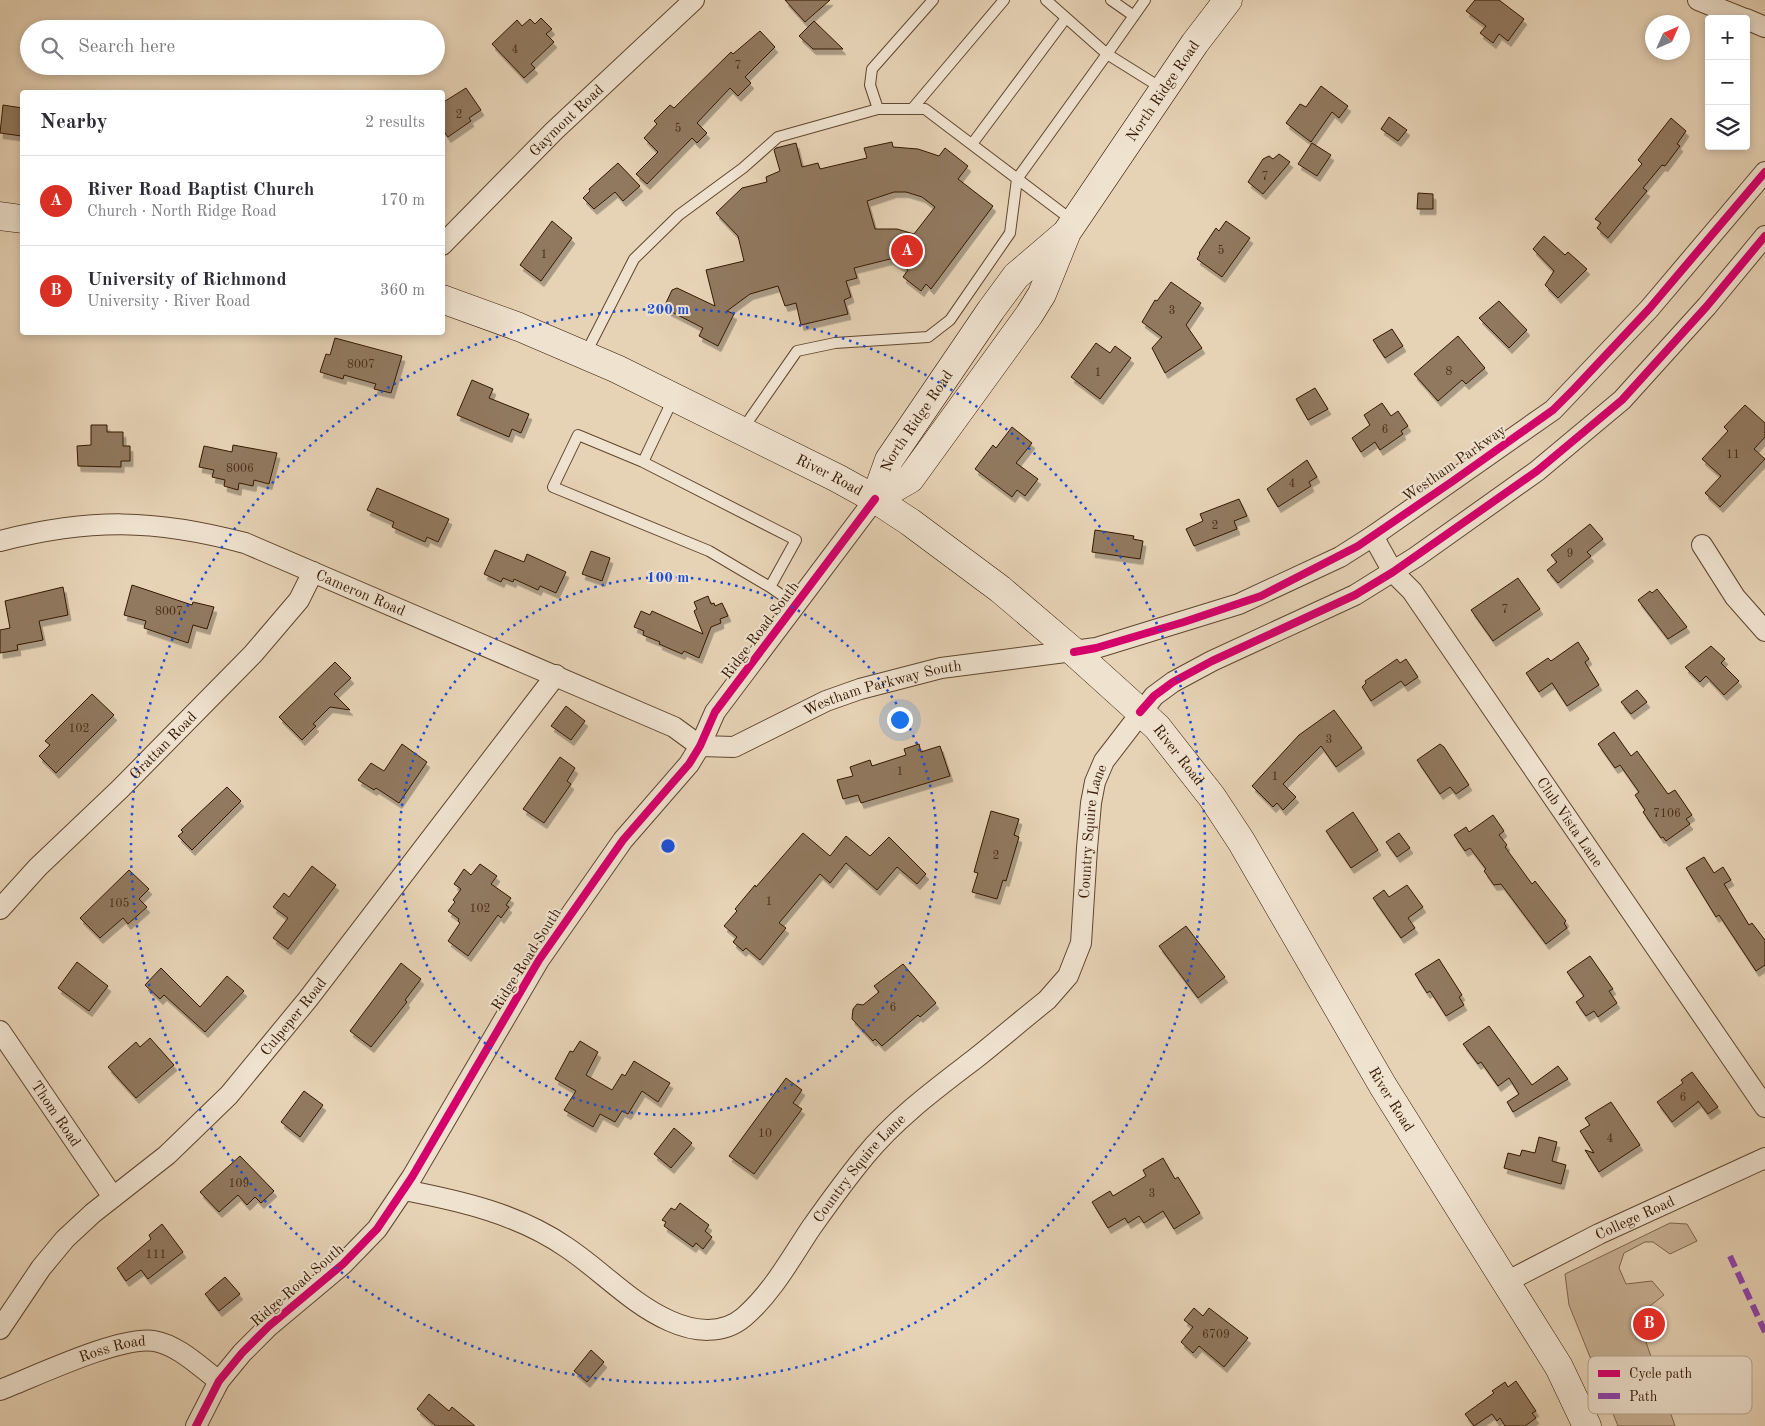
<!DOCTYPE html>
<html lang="en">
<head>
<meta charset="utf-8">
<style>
  :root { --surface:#fff; --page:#f7f7f7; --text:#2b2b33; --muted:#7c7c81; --line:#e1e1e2; --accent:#d93025 }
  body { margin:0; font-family:"Old Standard TT",serif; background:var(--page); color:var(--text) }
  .controls { position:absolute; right:15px; top:15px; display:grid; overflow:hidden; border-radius:5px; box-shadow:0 2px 8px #0003 }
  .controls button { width:45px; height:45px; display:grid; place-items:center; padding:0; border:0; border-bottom:1px solid var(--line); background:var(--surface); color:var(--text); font:25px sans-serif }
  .compass { position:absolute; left:1645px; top:15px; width:45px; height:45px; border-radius:50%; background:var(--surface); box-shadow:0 2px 8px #0003; rotate:45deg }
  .you { position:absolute; left:899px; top:719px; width:18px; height:18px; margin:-12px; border:4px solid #fff; border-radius:50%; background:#1a73e8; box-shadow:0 0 0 8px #1a73e833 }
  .badge { display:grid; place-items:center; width:32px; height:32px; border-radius:50%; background:var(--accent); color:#fff; font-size:16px; font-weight:700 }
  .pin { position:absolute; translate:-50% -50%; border:2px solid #fff; box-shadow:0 1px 5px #0006 }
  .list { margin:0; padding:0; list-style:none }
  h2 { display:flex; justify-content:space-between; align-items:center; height:65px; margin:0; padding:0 20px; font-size:21px }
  h2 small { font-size:16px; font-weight:400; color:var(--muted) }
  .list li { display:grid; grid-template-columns:32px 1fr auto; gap:15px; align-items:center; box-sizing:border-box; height:90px; padding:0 20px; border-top:1px solid var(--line) }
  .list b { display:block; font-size:19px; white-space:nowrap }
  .list p { margin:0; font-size:16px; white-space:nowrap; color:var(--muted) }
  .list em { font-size:16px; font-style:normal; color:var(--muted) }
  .icon { flex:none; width:28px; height:28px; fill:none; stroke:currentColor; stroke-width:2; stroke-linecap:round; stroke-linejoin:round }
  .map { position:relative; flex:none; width:1765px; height:1426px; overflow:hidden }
  .search { position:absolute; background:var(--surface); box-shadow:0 2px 8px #0003; left:20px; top:20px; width:425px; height:55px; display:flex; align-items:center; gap:12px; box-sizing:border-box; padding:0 18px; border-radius:28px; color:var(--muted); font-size:19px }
  .panel { position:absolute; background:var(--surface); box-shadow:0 2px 8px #0003; left:20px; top:90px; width:425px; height:245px; border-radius:5px }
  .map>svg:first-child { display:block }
  .green { fill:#c8b296; stroke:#7e654c }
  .building { fill:#91795f; stroke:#351801; fill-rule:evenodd; filter:url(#shadow) }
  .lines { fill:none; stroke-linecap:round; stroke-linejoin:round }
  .lane-casing { stroke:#61462e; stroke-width:12 }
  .street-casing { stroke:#61462e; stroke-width:22 }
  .secondary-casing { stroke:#351801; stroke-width:29 }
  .lane { stroke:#efe2cf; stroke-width:10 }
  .street { stroke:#efe2cf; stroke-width:20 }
  .secondary { stroke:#efe2cf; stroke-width:28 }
  .quiet { stroke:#8e44ad; stroke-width:6; stroke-dasharray:12 6; stroke-linecap:butt }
  .cycleway-casing { stroke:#efe2cf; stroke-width:11 }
  .cycleway { stroke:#d6006c; stroke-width:8 }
  .ring { fill:none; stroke:#1d4ed8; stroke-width:2.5; stroke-dasharray:2.5 5 }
  .labels { text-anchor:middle; stroke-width:4; stroke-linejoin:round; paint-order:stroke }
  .number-label { font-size:12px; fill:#4c3018 }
  .street-label { font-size:15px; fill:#351801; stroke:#efe2cf }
  .key { fill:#efe2cf; stroke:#b7a591; stroke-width:1 }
  .key-label { font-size:14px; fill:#351801 }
  .centre { fill:#1d4ed8; stroke:#efe2cf; stroke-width:2.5 }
  .ring-label { font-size:15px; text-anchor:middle; font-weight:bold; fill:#1d4ed8; stroke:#efe2cf; stroke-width:4; stroke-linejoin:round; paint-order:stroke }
</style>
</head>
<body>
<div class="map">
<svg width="1765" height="1426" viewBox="0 0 1765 1426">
  <defs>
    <filter id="shadow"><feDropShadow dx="3" dy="5.5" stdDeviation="0" flood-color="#0004"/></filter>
  </defs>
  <rect width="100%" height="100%" fill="#e6d2b5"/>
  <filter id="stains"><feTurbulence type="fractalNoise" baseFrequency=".004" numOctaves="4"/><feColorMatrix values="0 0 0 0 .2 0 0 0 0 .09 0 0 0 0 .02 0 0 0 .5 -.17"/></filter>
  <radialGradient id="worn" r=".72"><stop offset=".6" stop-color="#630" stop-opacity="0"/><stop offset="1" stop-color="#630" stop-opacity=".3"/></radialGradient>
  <path class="green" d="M1670,1223L1687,1224L1697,1241L1670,1254L1653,1242H1645L1624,1253L1619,1268L1626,1284L1652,1281L1664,1295L1637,1316L1675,1426H1618L1569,1305L1565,1274Z"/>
  <path class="building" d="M785,0H830L805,22Z
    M1475,0H1499L1524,19L1508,41L1499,34L1493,43L1480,33L1486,26L1466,11Z
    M541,18L552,29L546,34L554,42L531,64L535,68L524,78L492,44L517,20L522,26L530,19L535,24Z
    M814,21L843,49H813L799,36Z
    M760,31L775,47L745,77L751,83L738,96L730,88L697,123L707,133L697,143L692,138L647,184L636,174L658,152L644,138L657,124L654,121L670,105L674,108L731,52L733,54Z
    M1321,86L1348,106L1339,118L1332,112L1311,142L1286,123L1300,104L1306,107Z
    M466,88L481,110L469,118L471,121L448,137L442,129V103Z
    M3,105L22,108V136L0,133Z
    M1389,117L1407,130L1398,141L1381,129Z
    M1671,118L1686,131L1677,144L1680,146L1665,166L1662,165L1643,188L1647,191L1608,238L1597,228L1601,223L1595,219L1642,164L1638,160Z
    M892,142L893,147L918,149L939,156L945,148L968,166L958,179L993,206L931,289L926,284L921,291L903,277L908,270L890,259L854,268L857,278L846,281L851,297L844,300L848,314L801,325L796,303L785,306L778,286L750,294L727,311L734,314L718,346L699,336L703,328L668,310L665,305L672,290L677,288L715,306L706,270L744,261L738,236L716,213L742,188L767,182L766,177L780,171L774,150L776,148L796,143L802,167L818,163L820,169L867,158L864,148ZM894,192H906L922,197L935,207L914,234L897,229H875L867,201Z
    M1312,143L1331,155L1317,176L1298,164Z
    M1279,154L1290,162L1263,194L1248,182L1263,159L1269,156L1273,159Z
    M618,163L640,186L623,201L615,192L594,209L583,198L590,191L589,189Z
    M1418,193L1433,194V209H1417Z
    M552,221L572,238L541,281L520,265Z
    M1226,221L1250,238L1222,277L1197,259L1200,254L1199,253L1216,228L1219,231Z
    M1544,236L1565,255L1568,252L1587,269L1558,298L1545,285L1554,271L1533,249Z
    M1171,282L1201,303L1186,325L1202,348L1165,373L1152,348L1162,337L1142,322L1155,300L1157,301Z
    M1499,301L1527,330L1509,348L1479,318Z
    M1392,329L1403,346L1385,358L1373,340Z
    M1458,336L1485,368L1466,384L1462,380L1438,401L1414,374Z
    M335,338L402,356L391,393L374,389L376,384L344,375L343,379L320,372L326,354L330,355Z
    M1096,343L1110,353L1115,346L1131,358L1100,399L1071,377Z
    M472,380L493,389L489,398L529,414L521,433L512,429L509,437L457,415Z
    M1315,388L1328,409L1308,420L1296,399Z
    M1382,403L1391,416L1398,411L1408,426L1401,431L1403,434L1380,450L1375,442L1361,452L1352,438L1370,425L1364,415Z
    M1745,405L1765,423V437L1754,449L1765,459L1720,507L1705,493L1721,476L1702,459L1728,431L1724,427Z
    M91,425H107V432H123V446H130V461H121V467L78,466L77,446L91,445Z
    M1012,427L1032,443L1016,463L1038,479L1025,496L1017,490L1012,497L975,469L993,445L996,448Z
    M233,445L277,453L269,484L254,480L253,486L239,483L238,490L224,486L225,480L212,477L214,470L199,467L204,446L232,452Z
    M1307,460L1317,477L1309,482L1311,486L1278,507L1267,489Z
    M377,488L449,519L438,542L427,537L425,542L392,527L394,522L367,510Z
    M1239,499L1247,516L1234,521L1237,529L1194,546L1186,529L1203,521L1200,514Z
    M1590,524L1603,539L1587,552L1591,556L1558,583L1547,570L1557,562L1551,555Z
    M1095,530L1134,536L1133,539L1143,541L1140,559L1092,552Z
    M495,550L524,562L527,554L566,572L556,593L540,586L538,590L514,579L513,582L503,578L501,582L484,574Z
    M591,551L610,558L602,581L582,574Z
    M1518,578L1540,609L1493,641L1471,610Z
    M132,585L192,605L193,602L214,607L207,629L193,625L188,643L144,628L146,621L124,615Z
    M63,587L68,615L39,621L43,640L17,645L18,650L0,653V630L10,628L5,601Z
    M1657,589L1687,627L1668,639L1638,600L1650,591L1652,593Z
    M708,596L711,604L714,603L715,606L722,603L728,616L720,619L721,623L711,627L699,658L684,651L682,654L659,644L660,642L643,635L644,631L634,627L641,611L650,615L652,611L703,634L694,611L697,609L694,602Z
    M1578,642L1589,659L1585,662L1586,664L1599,685L1567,706L1552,683L1539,692L1526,673L1548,658L1551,661Z
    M1711,646L1725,659L1721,663L1739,681L1724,695L1706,676L1700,682L1685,667Z
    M1397,659L1400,663L1406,659L1418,677L1405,686L1401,681L1371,701L1362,687L1366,683L1365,681Z
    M335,662L351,678L334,694L350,710L330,707L313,724L316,726L302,740L279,717Z
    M1637,690L1647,702L1631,714L1621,702Z
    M92,694L114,715L56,773L39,756L50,745L45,741Z
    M566,706L585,721L571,740L551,726Z
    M1334,710L1362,748L1336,767L1321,746L1283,784L1296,797L1283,810L1277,803L1273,807L1252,786L1299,735Z
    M1614,732L1631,756L1637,751L1668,794L1675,790L1692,815L1686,819L1690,824L1666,841L1663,837L1661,838L1643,812L1645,810L1635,795L1639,792L1620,765L1615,768L1598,744Z
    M402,744L427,762L399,803L376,788L374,790L358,780L371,763L384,771Z
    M919,744L921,752L940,746L950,776L861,803L858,795L843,799L837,780L853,776L850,767L870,760L872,766L906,755L904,749Z
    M1440,744L1444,747L1469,785L1456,794L1450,787L1440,794L1417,760Z
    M560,757L575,768L567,781L571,784L544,823L523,809Z
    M227,787L241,801L192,850L178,836L183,832L181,830Z
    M991,811L1019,819L1014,835L1019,837L1006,881L1003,880L997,899L972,892L978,873L974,872Z
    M1353,812L1378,850L1351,868L1326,831Z
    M1493,815L1504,831L1499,835L1507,845L1505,847L1532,884L1535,881L1566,921L1564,923L1567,928L1546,944L1501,884L1494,885L1484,871L1486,869L1470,848L1465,851L1454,835L1466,827L1469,832Z
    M803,833L830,856L846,836L870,856L889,837L926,874L917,884L897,867L877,890L846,863L830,883L820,874L779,923L786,928L760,960L746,948L743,951L733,942L737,937L724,926L737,911L735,909L755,885L756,887Z
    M1399,833L1410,848L1397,857L1386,842Z
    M1704,857L1714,873L1723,867L1731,880L1724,884L1749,925L1752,923L1765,940V965L1756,971L1719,915L1716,917L1686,868Z
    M480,864L497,876L491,884L511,898L506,905L509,907L501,918L498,915L468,956L448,941L460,923L458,921L459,919L448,911L455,902L453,900L461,889L454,884L464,869L471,875Z
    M312,866L336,885L288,949L273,938L288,918L273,907L284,893L289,897Z
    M129,870L149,889L139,899L147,907L128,924L123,918L100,938L80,918Z
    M1407,885L1423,907L1408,918L1415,928L1401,938L1373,898L1384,890L1389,897Z
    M1186,926L1225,977L1198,998L1159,946Z
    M1590,956L1613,989L1609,991L1617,1003L1598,1017L1594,1011L1586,1016L1576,1002L1584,996L1567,972Z
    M1439,959L1462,995L1459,997L1464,1005L1446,1016L1430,991L1427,993L1415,974Z
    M77,962L108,986L89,1011L58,988Z
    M401,963L421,979L405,1000L407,1002L371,1047L350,1031Z
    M903,964L936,1003L920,1017L918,1015L882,1046L875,1039L873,1041L852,1019L853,1009L857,1004L863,1005L879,992L874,986Z
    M161,968L200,1007L227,976L244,991L205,1032L164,995L160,999L145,985Z
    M1489,1026L1532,1085L1558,1066L1568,1079L1513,1112L1507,1102L1519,1094L1509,1078L1498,1086L1481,1062L1478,1064L1463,1044Z
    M150,1038L174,1065L136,1098L108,1067L136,1042L140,1047Z
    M580,1041L598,1052L586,1075L612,1090L622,1074L625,1076L634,1061L670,1083L658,1102L642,1091L628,1114L622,1111L615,1122L600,1114L593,1127L564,1110L576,1091L555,1079L570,1051L573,1052Z
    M1692,1072L1718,1107L1708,1114L1698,1101V1102L1672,1122L1657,1102L1683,1083L1681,1080Z
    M786,1078L802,1090L793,1103L802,1109L754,1174L729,1156Z
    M304,1091L323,1105L300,1137L281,1122Z
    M1611,1102L1640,1145L1599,1172L1585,1150L1594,1153L1580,1131L1590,1125L1585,1118Z
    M674,1128L692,1143L671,1168L654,1154Z
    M1539,1137L1557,1142L1552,1161L1566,1165L1561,1184L1504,1168L1508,1153L1520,1156L1522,1150L1535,1153Z
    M240,1156L274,1191L261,1203L255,1197L247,1205L238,1195L219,1212L200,1192Z
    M1163,1158L1175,1179L1178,1177L1200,1213L1174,1229L1163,1211L1144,1223L1139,1216L1128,1223L1125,1218L1108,1228L1092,1202L1110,1191L1113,1196L1146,1176L1143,1170Z
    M680,1203L709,1225L705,1231L712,1237L703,1249L696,1243L693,1247L664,1226L666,1222L662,1220L671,1208L675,1210Z
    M162,1224L183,1252L148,1279L141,1270L126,1281L117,1268L151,1239L149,1235Z
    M225,1277L240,1294L219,1311L205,1294Z
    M1194,1308L1203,1316L1209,1308L1248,1338L1224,1367L1199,1346L1193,1353L1181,1342L1193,1327L1184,1320Z
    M591,1350L604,1362L587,1382L574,1371Z
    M1516,1381L1536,1411L1532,1413L1536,1418L1525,1426H1505L1500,1418L1497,1421L1492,1414L1474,1426L1465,1414L1494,1393L1492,1391L1505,1382L1508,1387Z
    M429,1394L449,1411L452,1407L475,1426H436L417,1409Z"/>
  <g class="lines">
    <defs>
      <path id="lane" d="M1046,0L1107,54L1145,0
        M1111,0L1134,16
        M878,109L870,85L872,69L933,0
        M912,109L1004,0
        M972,144L1066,18
        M585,355L634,259L679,215L743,168L778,137L878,109H925L1073,221
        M674,397L643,462L796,540L770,587L796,605
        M742,430L797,351L835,343L928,337L950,320L1010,233L1017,179L1107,54L1163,89
        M643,462L578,435L553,487L709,551L770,587"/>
      <g id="street">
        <path d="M1698,0L1745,19"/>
        <path d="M1746,19L1765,27"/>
        <path id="s1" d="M442,245L554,131L694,0"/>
        <path id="s2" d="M1373,536L1393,572L1412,591L1765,1107"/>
        <path id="s3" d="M0,541C91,518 154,519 245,543L674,727L700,746L734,747L826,701L860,689L941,668L1096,648L1239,604L1340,557L1373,536L1553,410L1649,309L1765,172"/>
        <path d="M1702,545L1735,597L1765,631"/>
        <path id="s4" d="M0,909L38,867L120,789L253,654L299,600L313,572"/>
        <path id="s5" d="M0,1031L113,1197"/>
        <path id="s6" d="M404,1190C461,1201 518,1214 566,1247C601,1270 631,1304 670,1321C694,1332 723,1335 744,1317C772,1293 791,1258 811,1228C828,1204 846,1179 865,1156C897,1117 937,1088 976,1058C1000,1039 1023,1019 1047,1000L1068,976L1081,943L1087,848L1091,803L1095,782L1104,761L1154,696L1173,682L1212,661L1355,595L1416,557L1537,471L1622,400L1707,306L1765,236"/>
        <path id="s7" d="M1506,1282L1599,1234L1765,1158"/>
        <path id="s8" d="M0,1329L41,1268L65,1239L93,1213L167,1155L229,1095L308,999L556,675"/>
        <path id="s9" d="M0,1390C34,1377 121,1335 154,1341C178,1345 200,1367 219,1381"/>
        <path d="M196,1426L219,1381L242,1353L269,1326L343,1264L377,1229L412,1177L539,960L623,840L689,764L700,746L715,712L875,499"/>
      </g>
      <g id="secondary">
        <path d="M0,216L22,219"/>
        <path id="s10" d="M442,299L519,327L617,369L837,478L875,499L910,522L1000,589L1074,652L1157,727L1212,797L1241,841L1383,1086L1559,1367L1587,1426"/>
        <path id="s11" d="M875,499L910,479L1029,315L1042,294L1067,232L1195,43L1228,0"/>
        <path id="s12" d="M875,499L889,460L991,310L1016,276L1064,235"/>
      </g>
    </defs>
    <use href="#lane" class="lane-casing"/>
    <use href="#street" class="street-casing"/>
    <use href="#secondary" class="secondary-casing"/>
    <use href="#lane" class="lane"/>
    <use href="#street" class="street"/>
    <use href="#secondary" class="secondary"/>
    <path class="quiet" d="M1730,1256L1765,1332"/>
    <defs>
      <path id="cycleway" d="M1074,652L1096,648L1184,622L1261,596L1358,546L1453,481L1553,410L1574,389L1649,309L1765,172
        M1140,712L1154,696L1173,682L1212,661L1355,595L1393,572L1537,471L1622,400L1707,306L1765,236
        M196,1426L219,1381L242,1353L269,1326L343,1264L377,1229L412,1177L539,960L623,840L689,764L700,746L715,712L875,499"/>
    </defs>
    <use href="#cycleway" class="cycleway-casing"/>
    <use href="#cycleway" class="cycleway"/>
  </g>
  <g class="ring">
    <circle cx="668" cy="846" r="269"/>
    <circle cx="668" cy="846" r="537"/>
  </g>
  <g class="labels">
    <g class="number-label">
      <text x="515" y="53">4</text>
      <text x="738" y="69">7</text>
      <text x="459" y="118">2</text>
      <text x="678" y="132">5</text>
      <text x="1265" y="180">7</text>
      <text x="1221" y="254">5</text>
      <text x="544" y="258">1</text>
      <text x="1172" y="314">3</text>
      <text x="361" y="368">8007</text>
      <text x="1449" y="375">8</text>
      <text x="1098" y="376">1</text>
      <text x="1385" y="433">6</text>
      <text x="1733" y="458">11</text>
      <text x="240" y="472">8006</text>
      <text x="1292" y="487">4</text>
      <text x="1215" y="529">2</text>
      <text x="1570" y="557">9</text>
      <text x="1505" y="613">7</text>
      <text x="169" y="615">8007</text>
      <text x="79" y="732">102</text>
      <text x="1329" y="743">3</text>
      <text x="900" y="775">1</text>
      <text x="1275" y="780">1</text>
      <text x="1667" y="817">7106</text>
      <text x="996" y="859">2</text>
      <text x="769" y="905">1</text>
      <text x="119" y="907">105</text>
      <text x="480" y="912">102</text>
      <text x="893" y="1011">6</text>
      <text x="1683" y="1101">6</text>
      <text x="765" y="1137">10</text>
      <text x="1610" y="1142">4</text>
      <text x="239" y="1187">109</text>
      <text x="1152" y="1197">3</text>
      <text x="156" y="1258">111</text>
      <text x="1216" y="1338">6709</text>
    </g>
    <g class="street-label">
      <text dy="5" stroke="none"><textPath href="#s11" startOffset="505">North Ridge Road</textPath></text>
      <text dy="5" stroke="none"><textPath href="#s1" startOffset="176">Gaymont Road</textPath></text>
      <text dy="5" stroke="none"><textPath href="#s12" startOffset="89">North Ridge Road</textPath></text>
      <text transform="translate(1454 463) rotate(-35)" y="5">Westham Parkway</text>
      <text dy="5" stroke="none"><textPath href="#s10" startOffset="426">River Road</textPath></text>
      <text dy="5" stroke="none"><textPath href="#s3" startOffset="374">Cameron Road</textPath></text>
      <text transform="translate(760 630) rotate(-53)" y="5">Ridge Road South</text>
      <text dy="5" stroke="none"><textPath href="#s3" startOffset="942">Westham Parkway South</textPath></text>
      <text dy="5" stroke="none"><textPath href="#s4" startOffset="231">Grattan Road</textPath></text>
      <text dy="5" stroke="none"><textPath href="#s10" startOffset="876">River Road</textPath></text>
      <text dy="5" stroke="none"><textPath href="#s2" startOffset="348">Club Vista Lane</textPath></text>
      <text dy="5" stroke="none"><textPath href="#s6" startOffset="1001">Country Squire Lane</textPath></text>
      <text transform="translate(526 959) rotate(-58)" y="5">Ridge Road South</text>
      <text dy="5" stroke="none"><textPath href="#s8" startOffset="431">Culpeper Road</textPath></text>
      <text dy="5" stroke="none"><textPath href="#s10" startOffset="1281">River Road</textPath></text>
      <text dy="5" stroke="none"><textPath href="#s5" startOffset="100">Thom Road</textPath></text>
      <text dy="5" stroke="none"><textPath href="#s6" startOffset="568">Country Squire Lane</textPath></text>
      <text dy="5" stroke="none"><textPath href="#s7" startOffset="144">College Road</textPath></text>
      <text transform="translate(297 1285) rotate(-41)" y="5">Ridge Road South</text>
      <text dy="5" stroke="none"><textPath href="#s9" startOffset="120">Ross Road</textPath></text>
    </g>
  </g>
  <rect x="1588" y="1356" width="164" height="58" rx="8" class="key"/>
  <rect x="1598" y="1370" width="22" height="7" fill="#d6006c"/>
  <rect x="1598" y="1393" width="22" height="6" fill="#8e44ad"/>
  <g class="key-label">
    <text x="1629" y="1378">Cycle path</text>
    <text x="1629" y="1401">Path</text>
  </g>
  <circle cx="668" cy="846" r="8" class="centre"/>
  <g class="ring-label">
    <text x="668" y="314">200 m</text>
    <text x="668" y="582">100 m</text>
  </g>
  <rect width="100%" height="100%" filter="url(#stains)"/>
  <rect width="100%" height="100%" fill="url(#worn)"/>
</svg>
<div class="controls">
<button>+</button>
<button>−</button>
<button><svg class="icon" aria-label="layers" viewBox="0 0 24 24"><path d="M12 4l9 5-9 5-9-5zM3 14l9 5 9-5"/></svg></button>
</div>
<svg class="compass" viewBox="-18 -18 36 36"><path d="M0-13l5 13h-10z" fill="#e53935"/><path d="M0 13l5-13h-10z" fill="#7c7c81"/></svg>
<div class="you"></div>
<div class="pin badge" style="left:907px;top:251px">A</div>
<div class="pin badge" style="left:1649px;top:1324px">B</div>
<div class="search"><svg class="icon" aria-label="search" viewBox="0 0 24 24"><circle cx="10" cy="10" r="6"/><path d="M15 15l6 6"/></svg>Search here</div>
<section class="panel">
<h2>Nearby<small>2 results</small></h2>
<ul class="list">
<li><span class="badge">A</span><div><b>River Road Baptist Church</b><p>Church · North Ridge Road</p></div><em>170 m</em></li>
<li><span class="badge">B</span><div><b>University of Richmond</b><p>University · River Road</p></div><em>360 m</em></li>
</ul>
</section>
</div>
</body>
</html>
